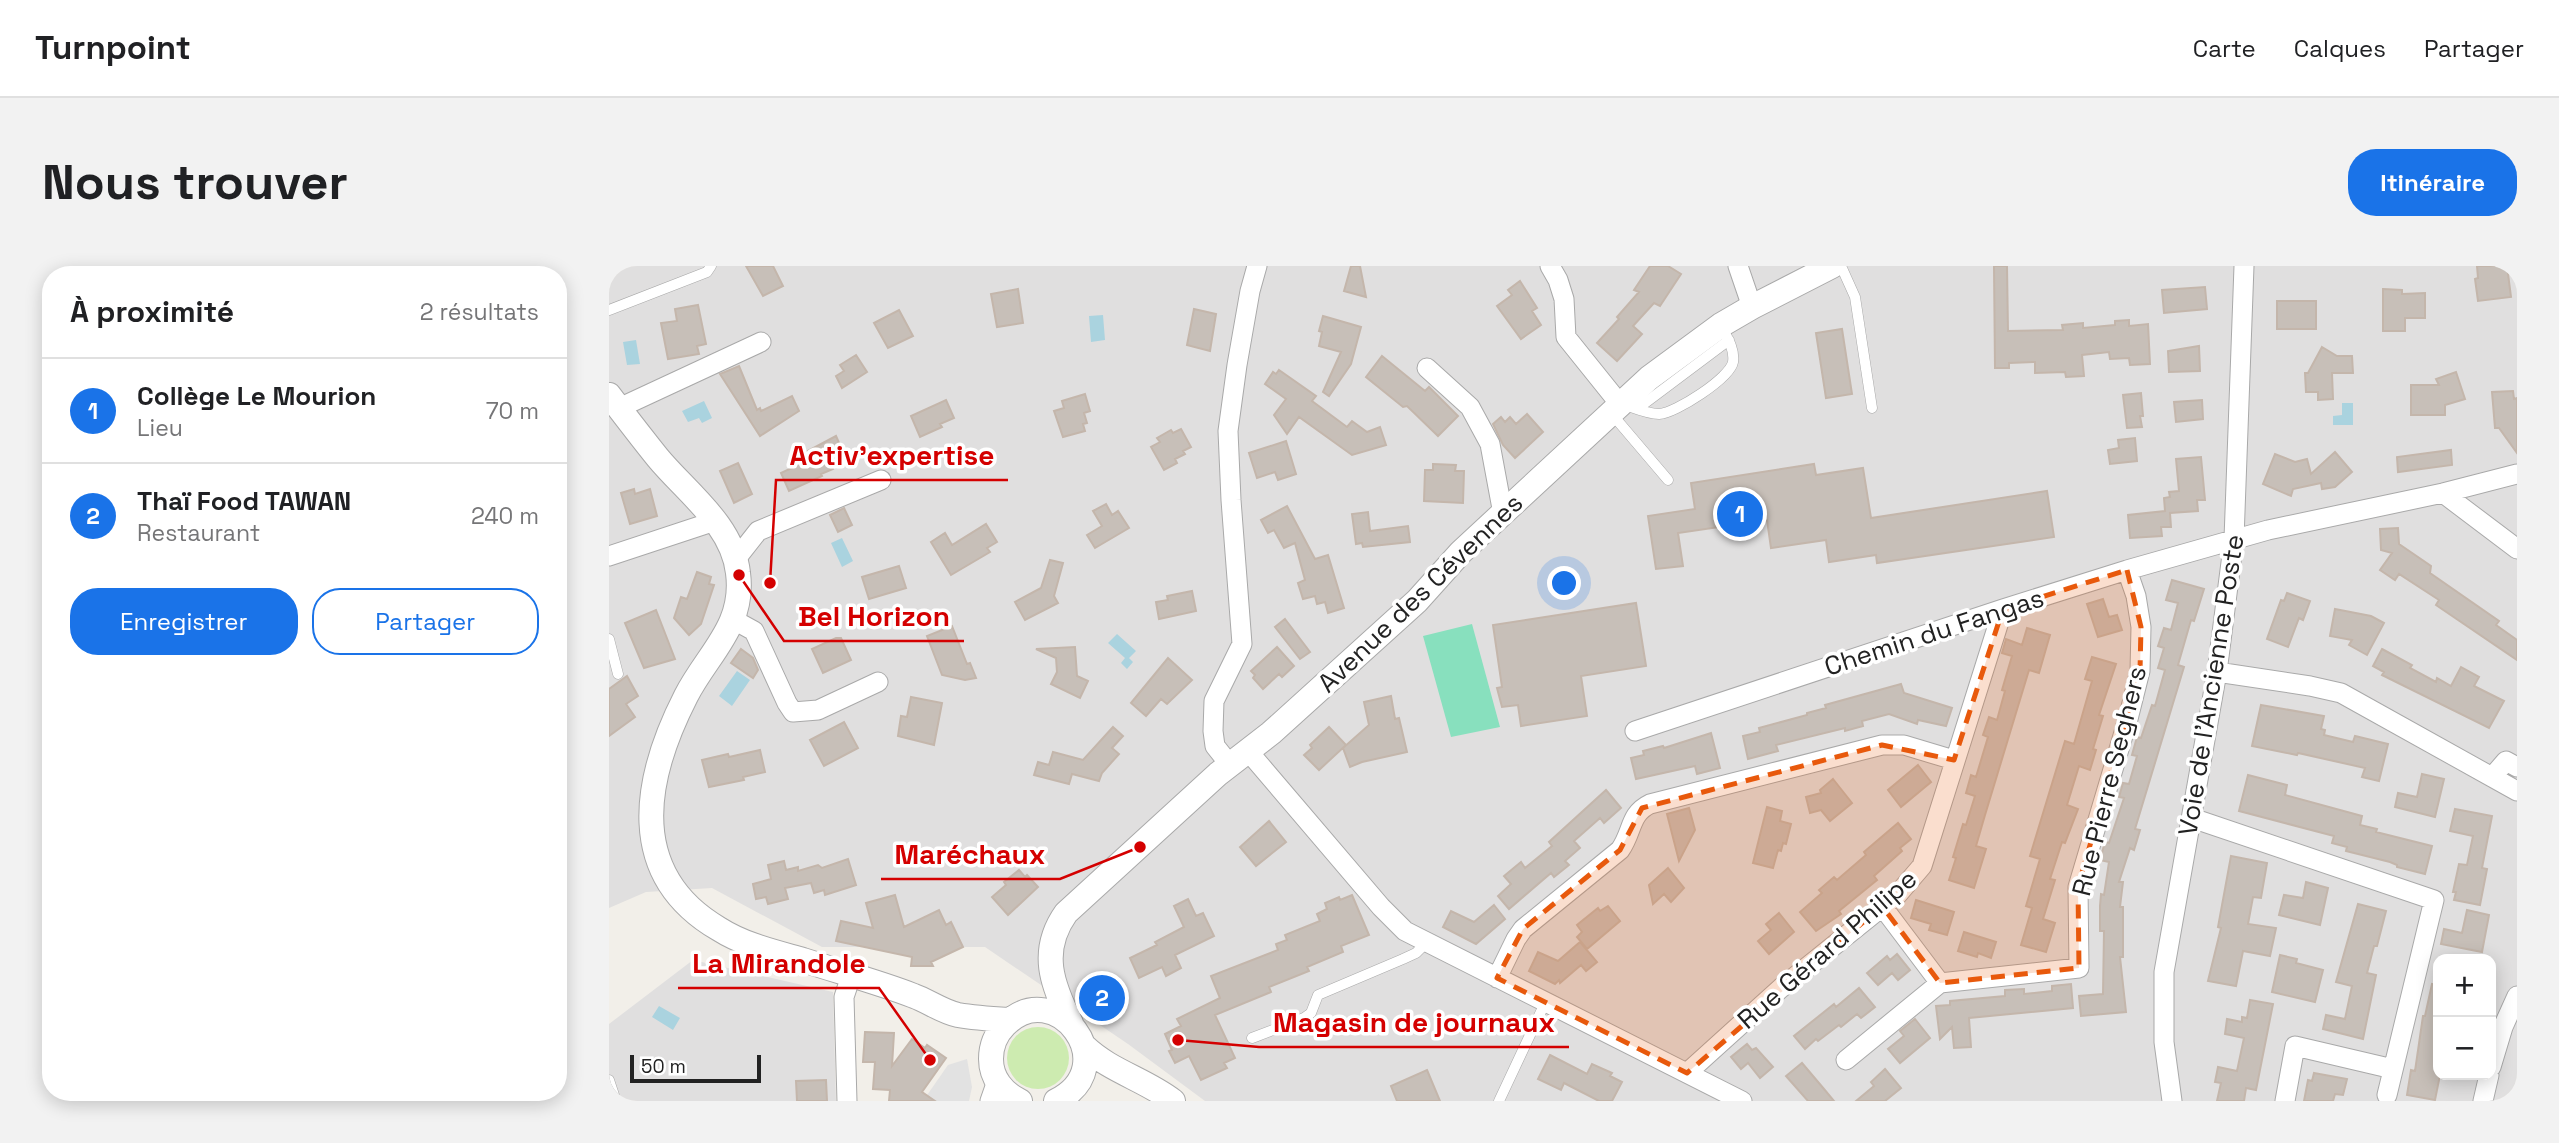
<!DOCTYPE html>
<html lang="fr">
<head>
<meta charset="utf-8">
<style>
  :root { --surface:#fff; --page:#f2f2f2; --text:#202124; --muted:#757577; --line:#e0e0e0; --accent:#1a73e8 }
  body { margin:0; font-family:"Space Grotesk",sans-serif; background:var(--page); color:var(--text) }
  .controls { position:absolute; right:21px; bottom:21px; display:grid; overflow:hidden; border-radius:14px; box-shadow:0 4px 18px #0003 }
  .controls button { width:63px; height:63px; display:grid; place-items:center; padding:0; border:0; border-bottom:2px solid var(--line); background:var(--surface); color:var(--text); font:35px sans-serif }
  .scale { position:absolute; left:21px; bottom:18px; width:131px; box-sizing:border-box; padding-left:7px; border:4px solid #222; border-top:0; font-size:19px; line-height:24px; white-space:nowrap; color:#222; -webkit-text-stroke:5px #fff; paint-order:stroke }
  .you { position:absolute; left:956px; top:318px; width:24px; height:24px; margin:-18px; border:5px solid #fff; border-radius:50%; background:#1a73e8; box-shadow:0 0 0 10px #1a73e833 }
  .badge { display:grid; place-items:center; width:46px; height:46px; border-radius:50%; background:var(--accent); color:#fff; font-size:23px; font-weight:700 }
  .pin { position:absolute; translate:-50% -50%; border:4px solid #fff; box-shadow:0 2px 7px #0006 }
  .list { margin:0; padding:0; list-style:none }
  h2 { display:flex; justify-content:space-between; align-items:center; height:91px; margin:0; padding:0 28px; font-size:30px }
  h2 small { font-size:23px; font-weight:400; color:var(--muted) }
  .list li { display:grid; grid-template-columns:46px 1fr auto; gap:21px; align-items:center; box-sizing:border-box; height:105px; padding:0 28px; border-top:2px solid var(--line) }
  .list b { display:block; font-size:26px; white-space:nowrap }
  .list p { margin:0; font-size:23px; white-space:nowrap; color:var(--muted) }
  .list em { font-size:23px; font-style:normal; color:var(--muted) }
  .actions { display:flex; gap:14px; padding:21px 28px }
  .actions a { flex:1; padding:16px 0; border:2px solid var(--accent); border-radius:28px; text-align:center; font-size:24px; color:var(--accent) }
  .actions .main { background:var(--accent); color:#fff }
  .map { position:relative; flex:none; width:1908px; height:835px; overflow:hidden; border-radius:28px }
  header { display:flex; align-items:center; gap:42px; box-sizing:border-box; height:98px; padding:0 35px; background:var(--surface); border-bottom:2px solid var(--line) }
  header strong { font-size:33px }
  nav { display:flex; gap:38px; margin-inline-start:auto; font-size:24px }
  .intro { display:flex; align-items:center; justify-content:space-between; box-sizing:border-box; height:168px; padding:0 42px }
  h1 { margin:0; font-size:49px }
  .button { padding:18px 32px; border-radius:28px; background:var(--accent); color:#fff; font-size:24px; font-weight:700 }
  main { display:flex; gap:42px; padding:0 42px }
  aside { flex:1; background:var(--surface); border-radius:28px; box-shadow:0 4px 18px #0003 }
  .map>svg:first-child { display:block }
  .residential { fill:#e0dfdf; fill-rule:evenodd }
  .grass { fill:#cdebb0 }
  .pitch { fill:#88e0be }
  .parking { fill:#e2e2e2 }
  .water { fill:#aad3df }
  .building { fill:#c7bfb8; stroke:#c4b6ab; stroke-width:2 }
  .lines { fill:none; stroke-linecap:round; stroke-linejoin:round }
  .service-casing { stroke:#a9a9a9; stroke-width:11 }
  .minor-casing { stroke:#a9a9a9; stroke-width:21 }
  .tertiary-casing { stroke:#a9a9a9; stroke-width:26 }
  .service { stroke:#fff; stroke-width:10 }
  .minor { stroke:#fff; stroke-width:19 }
  .tertiary { stroke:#fff; stroke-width:24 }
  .marked { fill:#e8590c; fill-opacity:0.2; stroke:#e8590c; stroke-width:5; stroke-dasharray:14 9; stroke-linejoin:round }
  .labels { text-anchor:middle; stroke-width:7; stroke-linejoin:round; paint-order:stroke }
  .street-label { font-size:26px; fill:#222; stroke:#fff }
  .leader { fill:none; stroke:#d40000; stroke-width:2.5 }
  .callout-dot { fill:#d40000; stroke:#fff; stroke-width:2.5 }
  .callout-label { font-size:28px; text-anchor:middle; font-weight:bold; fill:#d40000; stroke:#fff; stroke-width:7; stroke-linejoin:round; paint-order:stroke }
</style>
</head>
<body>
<header>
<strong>Turnpoint</strong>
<nav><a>Carte</a><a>Calques</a><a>Partager</a></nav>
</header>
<div class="intro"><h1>Nous trouver</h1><a class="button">Itinéraire</a></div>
<main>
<aside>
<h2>À proximité<small>2 résultats</small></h2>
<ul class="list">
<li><span class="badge">1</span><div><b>Collège Le Mourion</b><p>Lieu</p></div><em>70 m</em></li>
<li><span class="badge">2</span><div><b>Thaï Food TAWAN</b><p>Restaurant</p></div><em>240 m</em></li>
</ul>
<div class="actions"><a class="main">Enregistrer</a><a>Partager</a></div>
</aside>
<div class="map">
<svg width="1908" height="835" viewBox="0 0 1908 835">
  <rect width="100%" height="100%" fill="#f2efe9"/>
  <path class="residential" d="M0,0H1908V835H596L519,778L376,681H213L103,622L37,626L0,642ZM1829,693H1882V809H1829Z
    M84,694L224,726L227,835H0V758Z"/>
  <path class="grass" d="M398 792a31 31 0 1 1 62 0a31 31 0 1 1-62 0Z"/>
  <path class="pitch" d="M863,358L891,461L842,471L814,370Z"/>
  <path class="parking" d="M358,793L363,821L360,835H314L339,799Z"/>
  <path class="water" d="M494,49L496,74L482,76L480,50Z
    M27,74L31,98L18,99L14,76Z
    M95,135L103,152L93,157L90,152L79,156L73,145Z
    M1733,137H1744V159H1724V150L1733,149Z
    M233,272L244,295L233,301L222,277Z
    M508,368L527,385L520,392L524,396L518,403L512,397L516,392L499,377Z
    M128,405L141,414L123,440L110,430Z
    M50,740L71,752L64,764L43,751Z"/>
  <path class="building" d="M137,0H164L174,20L154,30Z
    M742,0H751L757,31L735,25Z
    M1041,0H1059L1072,8L1051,40L1045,37L1024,60L1033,68L1008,95L988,77L1010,53L1008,51L1030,26L1025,24Z
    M1385,0H1398L1399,65L1454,64L1453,59L1474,57V62L1506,59V55L1520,54V60L1539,58L1541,98L1521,99L1520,92L1501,93L1500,86L1473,89L1475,110L1457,111L1456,106L1426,107V96L1400,97V102H1386Z
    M1868,0H1898L1902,31L1869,35L1866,13L1869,12Z
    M911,15L928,42L923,45L932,59L912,73L888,40L903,29L899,24Z
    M1596,21L1598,43L1555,47L1553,24Z
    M409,23L414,57L388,61L382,28Z
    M1774,23L1793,24V28L1816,27V52H1796V65H1774Z
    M1668,35H1707V63H1668Z
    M89,39L97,78L88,80L90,88L59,93L52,57L68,55L66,43Z
    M585,43L607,48L601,85L578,79Z
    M290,44L304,70L279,82L265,57Z
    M714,50L752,61L742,98L720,130L714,126L732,86L710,80L713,66L710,65Z
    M1233,63L1243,128L1217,132L1207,67Z
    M1590,80L1591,105L1560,106L1559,85Z
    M1713,81L1728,90H1743L1744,107H1723L1724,133L1709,134V126H1697L1696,107H1699Z
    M247,89L258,106L233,122L227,110L235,105L231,99Z
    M773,90L816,125L820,121L849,150L829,170L798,140L794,141L757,111Z
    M130,100L148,144L151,142L152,145L183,130L190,145L151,170L111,108Z
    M670,104L707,130L703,135L738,161L743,155L758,166L771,161L777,179L743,189L690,151L678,168L665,149L677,133L656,118L664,106L667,108Z
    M1847,106L1856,133L1836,139V149H1802V119H1830L1827,113Z
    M1904,125L1905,133L1908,132V187L1890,162H1886L1883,126Z
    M1532,127L1534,150H1531L1533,161L1518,162L1514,129Z
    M476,128L481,145L475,147L478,157L474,158L476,165L454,171L445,145L455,142L453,135Z
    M337,134L345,152L331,158L333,161L311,171L302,150Z
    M1593,134L1594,153L1567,156L1565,136Z
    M918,148L934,166L906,192L894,179L884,158L892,151L896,156L901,151L907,158Z
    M572,163L582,181L574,185L576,188L566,193L568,197L555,204L542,181L551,176L548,172L562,164L564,167Z
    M227,170L235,188L220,194L224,203L212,208L213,210L180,225L172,207L185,201L182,194Z
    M1526,172L1528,195L1501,198L1499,184L1510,182L1509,174Z
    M677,175L687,208L669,214L666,206L648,212L640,187Z
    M1842,184L1843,199L1789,206L1788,191Z
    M1726,186L1743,206L1726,221L1713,223L1712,217L1684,223L1682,230L1654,218L1666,188L1686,196L1698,193L1702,208Z
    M1592,191L1596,234H1588L1589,245L1561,247L1562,261H1552L1553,270L1521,272L1519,249L1556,245L1555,232L1561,231L1560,226L1570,225L1567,193Z
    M129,197L143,228L125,237L111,205Z
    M824,198L847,199L846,205H855L854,237L815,235L816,204H824Z
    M1205,198L1207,209L1254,202L1262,252L1438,225L1445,271L1268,297L1267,289L1220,296L1217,274L1162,282L1158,254L1069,267L1074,300L1047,303L1039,250L1086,243L1082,217Z
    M25,223L26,228L41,223L48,250L21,258L12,227Z
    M497,238L503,249L509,245L520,262L486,282L478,269L493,260L484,245Z
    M678,240L706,293L719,289L735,342L719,347L716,336L708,338L706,330L694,333L689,317L696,314L686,277L675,282L665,264L659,267L652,254Z
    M235,242L243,259L229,266L221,249Z
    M759,246L761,265L799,260L801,276L754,281L753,277L747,278L743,248Z
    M377,258L388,276L378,282L381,286L342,309L322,276L336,267L343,279Z
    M1789,262L1790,278L1822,300L1821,307L1890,355L1887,359L1908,374V394L1827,339L1830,334L1790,308L1786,314L1771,304L1783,287L1772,284L1771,263Z
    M441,294L454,297L445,330L449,337L416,354L406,336L432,322Z
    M290,300L297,322L260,333L253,311Z
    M88,306L102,311L100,318L105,319L92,358L80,369L65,352L72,331L78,333Z
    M1563,314L1595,323L1585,355L1582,354L1569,399L1575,401L1526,563L1531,564L1525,584L1521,582L1510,616H1514L1511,641H1514V691H1511L1517,746L1472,750L1470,730L1494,728L1495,665H1491V640L1492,628L1495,629L1500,596L1491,594L1496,576L1500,577L1515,532L1510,531L1514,517L1520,518L1528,490L1523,489L1528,471L1532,472L1543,439L1546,440L1556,404L1549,402L1555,382L1549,380L1555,362L1562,364L1569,337L1557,334Z
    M583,325L587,345L550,353L547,336L559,334L558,330Z
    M1678,327L1701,335L1694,354L1690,352L1679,381L1658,373L1672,334L1675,335Z
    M1494,333L1500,351L1508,349L1513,364L1489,371L1478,338Z
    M1027,337L1037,400L972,410L978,450L912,460L909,439L893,441L888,422L893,421L884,359Z
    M1726,343L1762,350L1775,357L1758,389L1740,379L1743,374L1721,370Z
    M47,344L66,393L35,402L16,357Z
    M676,353L701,386L691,393L666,361Z
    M343,360L358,398L361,397L367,412L356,414L333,409L318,370Z
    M1418,362L1441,369L1430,407L1420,404L1376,549L1367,580L1377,583L1365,622L1340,614L1347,592L1344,591L1354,558L1357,559L1366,530L1357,527L1362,509L1367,511L1379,471L1374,469L1380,451L1388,454L1396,425L1393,424L1403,390L1393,387L1397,373L1413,379Z
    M227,372H232L242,394L214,407L203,383Z
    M466,381L468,410L479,415L471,432L442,418L448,406L447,392L427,383Z
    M668,381L685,400L673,411L670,408L654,423L644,412L646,409L642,405Z
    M132,383L144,392L149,404L144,412L122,397Z
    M1773,383L1803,399L1801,402L1827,416L1828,412L1842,420L1852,401L1870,411L1865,420L1895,435L1880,462L1773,409L1775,406L1764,400Z
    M1483,391L1507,398L1490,449L1494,450L1484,483L1487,484L1481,504L1470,500L1458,539L1469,543L1456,577L1453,576L1441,613L1446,614L1434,653L1446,657L1437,686L1412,679L1423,642L1417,640L1431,593L1421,590L1456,475L1465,478L1483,415L1476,413Z
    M559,392L583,414L558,438L552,433L537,450L522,437Z
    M18,410L29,430L17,438L26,451L0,470V423Z
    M1292,418L1295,427L1343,442L1337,460L1309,454L1308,458L1280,448L1253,455L1254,460L1236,465V462L1167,479L1169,485L1139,493L1134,470L1151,466L1150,462L1198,449V447L1217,442L1216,439Z
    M782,430L786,453L790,452L798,486L753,496L741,501L734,482L760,459L755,436Z
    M302,431L333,437L325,479L289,470L292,450L298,451Z
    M1652,439L1715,450L1712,463L1716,464L1715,469L1744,476L1746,470L1779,478L1770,515L1753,511L1756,502L1689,487L1688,489L1643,480Z
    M235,456L249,482L215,500L201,474Z
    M504,461L514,470L503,482L510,488L493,507L490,515L463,508L460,518L425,509L429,496L440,499L444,486L474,494Z
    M720,461L737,479L710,504L695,489L703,482L701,479Z
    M1102,467L1111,502L1088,508L1086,500L1027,513L1022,492L1035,489L1034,485L1054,480L1055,482Z
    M151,484L156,506L134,511L135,514L100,521L93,494L119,488L120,491Z
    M1309,499L1322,516L1292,541L1279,524Z
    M1813,508L1835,513L1826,551L1786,541L1789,527L1808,531Z
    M1639,509L1678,519L1676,529L1753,550L1751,559L1768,563L1767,566L1823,580L1816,608L1788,601V599L1781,596L1737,585L1738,581L1723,577L1725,570L1630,545Z
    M1224,513L1243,537L1221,555L1212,544L1201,547L1197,531L1212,527L1211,524Z
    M997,524L1012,542L995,557L991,552L965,575L971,582L956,595L960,599L945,611L942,607L900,643L889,630L902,618L895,610L912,596L916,602L943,580L940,576Z
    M1158,541L1173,545L1171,555L1182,558L1177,578L1174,577L1172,585L1169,584L1164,602L1144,597Z
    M1080,542L1086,564L1070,595L1058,548Z
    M1846,543L1883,550L1873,602L1878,603L1871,639L1845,634L1847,626H1844L1850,598L1858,599L1864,570L1841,565Z
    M660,555L677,576L647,600L631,581Z
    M1289,557L1302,573L1291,582L1293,585L1265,610L1268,614L1230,645L1232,648L1207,665L1191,646L1213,627L1210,624L1225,611L1228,614L1257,589L1255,586Z
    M1622,590L1658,597L1652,632L1644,631L1639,658L1667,662L1661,690L1634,685L1627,720L1599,715L1612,662L1609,661Z
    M239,593L247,619L216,629L215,624L205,627L202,617L176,622L179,633L159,638L157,631L147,633L144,618L162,613L159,599L175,595L177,604L189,601V605L209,599L213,602Z
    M1059,602L1075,622L1062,636L1055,628L1044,638L1040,619Z
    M410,604L416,611L418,609L429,621L399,649L383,631L397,619L395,616Z
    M1697,616L1719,622L1711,659L1670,649L1675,629L1694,632Z
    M286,629L295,661L330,644L337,659L342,656L354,681L322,696L324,700H302L303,691L227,675L232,655L264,662L257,637Z
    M743,629L760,669L732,680L734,686L698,701L700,705L660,721L662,726L606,749L626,792L615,797L618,802L592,814L580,790L566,797L560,785L563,784L556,768L572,760L568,753L611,732L602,710L669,684L667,678L678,674L676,669L711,655L708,648L718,643L716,637L730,631L731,634Z
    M579,633L587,650L594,647L605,670L566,689L572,702L557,710L553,701L530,712L521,692L548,679L546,676L575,661L565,640Z
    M1307,634L1345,646L1338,669L1320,664L1322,658L1302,652Z
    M1749,638L1777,645L1768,680H1765L1758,707L1767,709L1754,773L1714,763L1717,749L1736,753L1743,720L1727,716Z
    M885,639L896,653L867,678L834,661L842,645L865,656Z
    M999,640L1011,655L978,683L968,671L973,666L968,659L989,642L991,645Z
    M1858,644L1880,649L1873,686L1832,678L1835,663L1853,667Z
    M1170,647L1185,666L1160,688L1149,675L1162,664L1157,658Z
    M1355,666L1387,676L1382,692L1369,687L1368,691L1349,685Z
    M971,676L988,696L977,705L972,699L951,717L950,714L946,718L920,705L929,686L949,695Z
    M1288,688L1301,704L1289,714L1283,707L1269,719L1258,707L1278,690L1281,694Z
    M1671,689L1688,693L1687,697L1714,704L1706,736L1663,726Z
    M1462,718L1464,742L1360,752L1362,781L1345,782L1343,761L1331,773L1327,740L1341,739V735L1396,730V724L1415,723V728L1443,725V720Z
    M1823,718L1829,719L1831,809L1826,834L1798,829L1802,804L1806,805L1814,750H1816Z
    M1250,722L1266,741L1252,752L1248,748L1232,761L1230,759L1209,775L1207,773L1196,783L1185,770L1225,738L1227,741Z
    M1641,734L1664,738L1647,824L1637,822L1635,835H1608L1612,817L1606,816L1609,801L1628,805L1635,772L1616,768L1618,753L1633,756V751L1638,752Z
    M1306,753L1321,772L1291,797L1279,783L1295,770L1291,765Z
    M256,766L285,767L283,800L303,773L316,782L318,779L337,792L313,826L326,835H280L281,824L264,823L266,796H254Z
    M1138,778L1143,784L1147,782L1164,801L1151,812L1139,797L1132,803L1122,791Z
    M941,789L978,808L983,798L1003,807L1001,810L1013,816L1003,835H990L955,817L952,824L929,813Z
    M1193,797L1215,823L1225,835H1199L1177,810Z
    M1276,803L1292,822L1276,835H1247L1265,820L1262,816Z
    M818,804L831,835H788L782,820Z
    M1705,807L1738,813L1734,829L1726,828L1724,835H1695L1699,814L1703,815Z
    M217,814L218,835H188L187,815Z"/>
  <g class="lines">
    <defs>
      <path id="service" d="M1232,0L1246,31L1263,142
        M0,44L98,6L102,0
        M1013,138C1025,142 1038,148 1050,148C1067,147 1121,112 1124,96C1126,83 1118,71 1112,60
        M1028,143L1120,74
        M1002,147L1059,214
        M0,373L9,408
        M643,772L695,752L702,747L709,729L794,693L807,687L817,677
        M0,814L7,835
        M890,835L936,737"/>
      <path id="minor" d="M941,0L949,14L955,33L957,71L1010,137
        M1129,0L1143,41
        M818,102L861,141L881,178L894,248
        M10,142L152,76
        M1834,227L1908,283
        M0,290L106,255
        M127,293L149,265L272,214
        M125,354L145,365L178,437L184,446L209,444L269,416
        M1608,406L1701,420L1732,427L1908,525
        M1026,465L1394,343L1518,304L1659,264L1834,227L1908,208
        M639,485L772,641L796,665L1133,835
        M621,499L606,480L604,465L605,435L633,378L622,234L619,165L628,99L641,25L648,0
        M1884,510L1897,495L1908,501
        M1583,552L1825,634L1778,829
        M1273,640L1331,717L1470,702L1469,621L1519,453L1531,405L1532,361L1527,330L1518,304
        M888,712L907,673L914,663L1011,584C1024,566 1020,548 1041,538L1273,479H1295L1345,494
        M1237,794L1331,717
        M1882,801L1894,761L1908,730
        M1078,807L1172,722L1289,628L1313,600L1394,343
        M238,835L235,731L242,710
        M381,835L388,815
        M1563,835L1555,776V706L1608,406L1625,273L1635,0
        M1676,835L1686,780L1784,803
        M1874,835L1880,809"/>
      <path id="tertiary" d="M0,129C16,150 32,171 49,192C77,226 124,259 129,307C136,360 99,387 77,430C35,512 16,608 110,663C135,679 166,686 194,694C231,706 269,716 305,730C319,735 334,746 349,749C366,752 384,753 401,754
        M462,757C443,719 430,685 457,647L609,508L662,467L808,335L852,286L1040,112L1112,59L1143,41L1223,0
        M476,781C501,805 537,814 564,835
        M411,835C394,827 382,812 382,793C382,780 387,768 396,759C446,708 517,800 447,835"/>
    </defs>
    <use href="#service" class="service-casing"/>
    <use href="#minor" class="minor-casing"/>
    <use href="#tertiary" class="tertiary-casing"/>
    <use href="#service" class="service"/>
    <use href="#minor" class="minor"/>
    <use href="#tertiary" class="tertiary"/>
  </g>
  <path class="marked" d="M1518,304L1532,361L1531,405L1469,621L1470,702L1331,717L1273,640L1078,807L888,712L914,663L1011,584L1033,542L1273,479L1345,494L1394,343Z"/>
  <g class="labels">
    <g class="street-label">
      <text transform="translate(811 327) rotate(-44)" y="9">Avenue des Cévennes</text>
      <text transform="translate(1325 366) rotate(-18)" y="9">Chemin du Fangas</text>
      <text transform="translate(1602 419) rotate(-81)" y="9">Voie de l'Ancienne Poste</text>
      <text transform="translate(1500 515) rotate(-76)" y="9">Rue Pierre Seghers</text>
      <text transform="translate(1218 683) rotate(-41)" y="9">Rue Gérard Philipe</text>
    </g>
  </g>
  <path class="leader" d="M161 317L167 214H399M130 309L175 375H355M531 581L451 613H272M321 794L270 722H69M569 774L650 781H960"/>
  <g class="callout-dot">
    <circle cx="161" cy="317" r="7"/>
    <circle cx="130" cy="309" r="7"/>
    <circle cx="531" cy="581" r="7"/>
    <circle cx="321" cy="794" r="7"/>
    <circle cx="569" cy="774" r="7"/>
  </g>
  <g class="callout-label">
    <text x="283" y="199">Activ'expertise</text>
    <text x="265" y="360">Bel Horizon</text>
    <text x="361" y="598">Maréchaux</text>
    <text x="170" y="707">La Mirandole</text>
    <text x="805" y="766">Magasin de journaux</text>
  </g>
</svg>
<div class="controls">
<button>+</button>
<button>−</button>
</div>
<div class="scale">50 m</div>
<div class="you"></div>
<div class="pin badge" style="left:1131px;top:248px">1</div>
<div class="pin badge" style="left:493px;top:732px">2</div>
</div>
</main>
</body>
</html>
